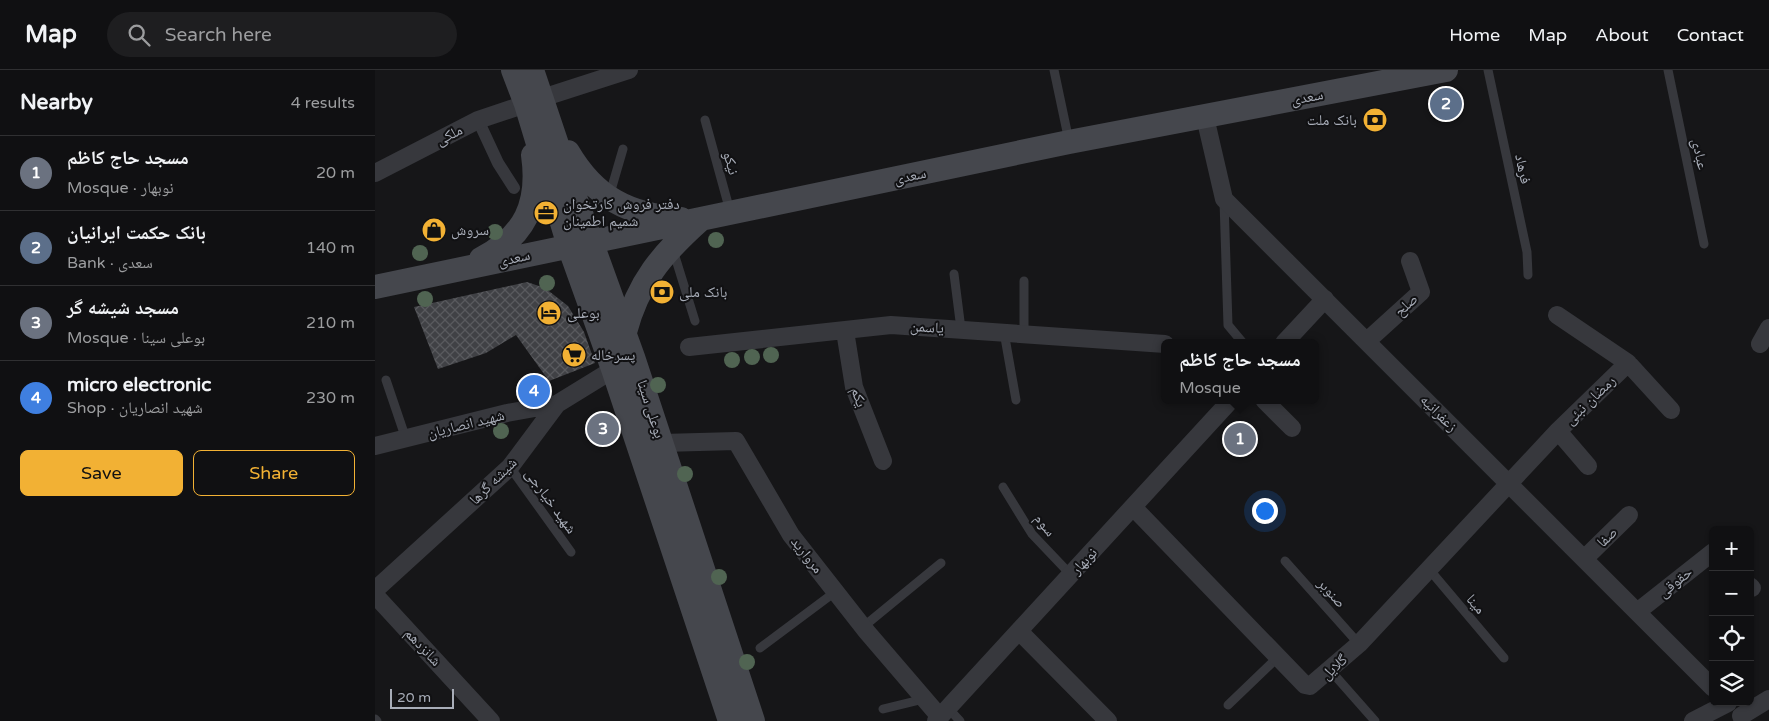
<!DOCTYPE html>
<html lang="en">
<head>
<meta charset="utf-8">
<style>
  :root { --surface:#101012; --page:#1e1e20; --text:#f1f3f6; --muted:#9c9d9f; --line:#303032; --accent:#f2b134 }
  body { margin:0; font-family:"Varela Round","Noto Naskh Arabic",sans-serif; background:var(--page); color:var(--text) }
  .controls { position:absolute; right:15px; bottom:15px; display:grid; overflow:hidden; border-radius:8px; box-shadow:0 1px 4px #0004 }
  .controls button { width:45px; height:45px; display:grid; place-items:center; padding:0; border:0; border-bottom:1px solid var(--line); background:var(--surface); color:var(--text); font:25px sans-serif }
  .scale { position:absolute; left:15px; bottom:12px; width:64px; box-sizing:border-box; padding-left:5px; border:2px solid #a8adb8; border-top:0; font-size:14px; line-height:18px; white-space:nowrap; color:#a8adb8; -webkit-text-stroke:4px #111113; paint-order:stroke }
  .you { position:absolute; left:889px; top:440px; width:18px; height:18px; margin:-12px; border:4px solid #fff; border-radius:50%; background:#1a73e8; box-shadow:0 0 0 8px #1a73e833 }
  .badge { display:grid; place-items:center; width:32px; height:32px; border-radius:50%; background:var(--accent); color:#fff; font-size:16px; font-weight:700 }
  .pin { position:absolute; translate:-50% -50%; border:2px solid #fff; box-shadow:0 1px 5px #0006 }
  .popup { position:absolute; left:786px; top:269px; width:158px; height:65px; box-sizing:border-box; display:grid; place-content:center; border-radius:8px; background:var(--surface); filter:drop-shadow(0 1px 4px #0005); font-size:16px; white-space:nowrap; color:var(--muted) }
  .popup b { font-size:19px; color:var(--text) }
  .popup::after { content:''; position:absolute; left:50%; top:100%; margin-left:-10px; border:10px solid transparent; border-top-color:var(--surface) }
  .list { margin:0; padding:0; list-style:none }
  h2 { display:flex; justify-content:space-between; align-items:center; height:65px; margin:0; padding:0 20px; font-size:21px }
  h2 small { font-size:16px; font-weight:400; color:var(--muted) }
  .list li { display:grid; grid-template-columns:32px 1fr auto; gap:15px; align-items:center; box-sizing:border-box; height:75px; padding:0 20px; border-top:1px solid var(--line) }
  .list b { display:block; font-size:19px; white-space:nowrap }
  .list p { margin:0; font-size:16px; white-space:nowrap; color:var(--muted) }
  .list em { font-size:16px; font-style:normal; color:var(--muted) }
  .actions { display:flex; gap:10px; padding:15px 20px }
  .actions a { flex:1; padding:11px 0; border:1px solid var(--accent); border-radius:8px; text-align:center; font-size:18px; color:var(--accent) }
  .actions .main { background:var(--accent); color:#111 }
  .icon { flex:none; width:28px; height:28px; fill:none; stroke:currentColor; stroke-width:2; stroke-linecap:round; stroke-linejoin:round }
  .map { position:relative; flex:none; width:1394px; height:651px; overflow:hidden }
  header { display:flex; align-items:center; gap:30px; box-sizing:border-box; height:70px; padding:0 25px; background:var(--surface); border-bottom:1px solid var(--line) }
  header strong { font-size:24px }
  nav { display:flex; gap:28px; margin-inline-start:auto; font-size:18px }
  .search { width:350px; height:45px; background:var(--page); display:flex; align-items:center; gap:12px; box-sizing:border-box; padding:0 18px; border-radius:28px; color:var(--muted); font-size:19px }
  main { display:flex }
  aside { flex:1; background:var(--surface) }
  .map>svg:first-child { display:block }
  .building { fill:url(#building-cross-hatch) }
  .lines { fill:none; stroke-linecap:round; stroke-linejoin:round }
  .service { stroke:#37383d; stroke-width:9 }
  .pedestrian { stroke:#37383d; stroke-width:12 }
  .minor { stroke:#37383d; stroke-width:18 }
  .secondary { stroke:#45474d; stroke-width:24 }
  .tree { fill:#506452 }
  .labels { text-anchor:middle; stroke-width:4; stroke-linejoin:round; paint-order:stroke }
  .street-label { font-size:15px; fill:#a8adb8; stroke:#111113 }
  .poi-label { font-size:15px; fill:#a8adb8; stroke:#111113; text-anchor:start }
</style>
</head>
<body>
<header>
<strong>Map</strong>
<div class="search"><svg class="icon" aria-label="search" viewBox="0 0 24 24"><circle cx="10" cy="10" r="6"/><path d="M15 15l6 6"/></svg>Search here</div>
<nav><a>Home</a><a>Map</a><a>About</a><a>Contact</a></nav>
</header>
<main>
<aside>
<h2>Nearby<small>4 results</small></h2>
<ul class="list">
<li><span class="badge" style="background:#6b7280">1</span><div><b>مسجد حاج کاظم</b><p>Mosque · نوبهار</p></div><em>20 m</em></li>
<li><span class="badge" style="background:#5c6f8a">2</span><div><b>بانک حکمت ایرانیان</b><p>Bank · سعدی</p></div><em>140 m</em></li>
<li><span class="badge" style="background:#6b7280">3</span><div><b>مسجد شیشه گر</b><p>Mosque · بوعلی سینا</p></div><em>210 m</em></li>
<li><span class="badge" style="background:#3f7fe0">4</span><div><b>micro electronic</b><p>Shop · شهید انصاریان</p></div><em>230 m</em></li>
</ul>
<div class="actions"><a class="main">Save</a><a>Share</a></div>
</aside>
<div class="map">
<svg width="1394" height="651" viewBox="0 0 1394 651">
  <defs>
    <pattern id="building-cross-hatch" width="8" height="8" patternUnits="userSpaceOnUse" patternTransform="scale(1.25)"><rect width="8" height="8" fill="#404145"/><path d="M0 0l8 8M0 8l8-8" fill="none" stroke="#595a5e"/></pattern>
  </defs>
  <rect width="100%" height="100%" fill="#161618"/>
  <path class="building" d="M152,212L170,218L193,236L209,262L220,293L174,311L141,265L111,283L63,299L39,237Z"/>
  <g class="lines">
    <path class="service" d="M679,0L694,71
      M1113,0L1152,182L1153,205
      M1293,0L1329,174
      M330,50L355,141
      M234,127L248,79
      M849,131L853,255L868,273
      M298,180L320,251
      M579,204L586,259
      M629,262L641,330
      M649,263V211
      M11,310L31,369
      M135,397L196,482
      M628,417L657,464L696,505
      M910,491L984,574
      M1053,498L1129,588
      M488,557L566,493
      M385,578L460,522
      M955,600L1000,651
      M853,635L902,588
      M573,638L585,651
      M508,639L549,629
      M0,649L2,651"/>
    <path class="pedestrian" d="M103,50L123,93L139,118"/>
    <path class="minor" d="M167,28L254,0
      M830,47L849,129L1338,618
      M0,103L103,50L151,34
      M1182,245L1253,293
      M470,261L479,317L508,391
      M992,271L1046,222L1035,191
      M909,273L950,229
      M1385,274L1394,258
      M314,277L516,255L790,274
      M889,330L917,358
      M1183,361L1213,396
      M287,373L361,371L416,465L492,562L565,647
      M0,376L132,343L182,334
      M758,437L930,615L935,616L984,574L1183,361L1253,293L1296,340
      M1209,489L1254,445
      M1375,516L1377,518
      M0,520L135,397L182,334L247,294
      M0,525L116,651
      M1262,542L1338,482
      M644,561L733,651
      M1366,646L1394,629
      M561,651L856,330
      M1318,651L1353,633"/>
    <path class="secondary" d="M138,0L151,34L194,176L238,299L355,651
      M157,0L195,113L258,287L378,651
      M193,82C220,128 254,145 306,149
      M106,189C150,166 165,134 158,85
      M0,217L694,72L1071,0
      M250,262C263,212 287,184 325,150"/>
  </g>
  <g class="tree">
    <circle cx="120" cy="162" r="8"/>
    <circle cx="341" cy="170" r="8"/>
    <circle cx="45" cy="183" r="8"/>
    <circle cx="172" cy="213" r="8"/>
    <circle cx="50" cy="229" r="8"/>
    <circle cx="396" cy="285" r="8"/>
    <circle cx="377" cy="287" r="8"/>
    <circle cx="357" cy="290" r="8"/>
    <circle cx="283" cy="315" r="8"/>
    <circle cx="126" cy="361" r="8"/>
    <circle cx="310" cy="404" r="8"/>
    <circle cx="344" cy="507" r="8"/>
    <circle cx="372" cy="592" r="8"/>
  </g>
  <defs>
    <symbol id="bank-disc" viewBox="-11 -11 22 22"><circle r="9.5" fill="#f2b134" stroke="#111113"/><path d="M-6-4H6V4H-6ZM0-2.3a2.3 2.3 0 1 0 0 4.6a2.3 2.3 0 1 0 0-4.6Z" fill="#111"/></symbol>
    <symbol id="office-disc" viewBox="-11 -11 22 22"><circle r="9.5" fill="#f2b134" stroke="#111113"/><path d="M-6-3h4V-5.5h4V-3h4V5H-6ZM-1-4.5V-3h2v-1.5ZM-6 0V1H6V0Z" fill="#111"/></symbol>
    <symbol id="shop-disc" viewBox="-11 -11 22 22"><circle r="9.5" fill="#f2b134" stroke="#111113"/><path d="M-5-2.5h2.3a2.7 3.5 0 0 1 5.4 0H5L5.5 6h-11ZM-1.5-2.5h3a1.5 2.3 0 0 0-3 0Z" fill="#111"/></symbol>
    <symbol id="hotel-disc" viewBox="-11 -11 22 22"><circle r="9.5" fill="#f2b134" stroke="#111113"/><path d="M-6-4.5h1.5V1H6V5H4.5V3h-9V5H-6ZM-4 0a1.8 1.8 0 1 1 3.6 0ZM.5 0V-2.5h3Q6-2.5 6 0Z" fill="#111"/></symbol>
    <symbol id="supermarket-disc" viewBox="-11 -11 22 22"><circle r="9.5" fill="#f2b134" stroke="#111113"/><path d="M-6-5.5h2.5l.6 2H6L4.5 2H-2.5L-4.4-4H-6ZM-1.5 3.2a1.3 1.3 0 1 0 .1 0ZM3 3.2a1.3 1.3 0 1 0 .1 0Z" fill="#111"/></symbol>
  </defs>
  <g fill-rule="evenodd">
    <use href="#bank-disc" x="986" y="36" width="28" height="28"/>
    <use href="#office-disc" x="157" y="129" width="28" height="28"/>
    <use href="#shop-disc" x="45" y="146" width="28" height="28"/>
    <use href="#bank-disc" x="273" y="208" width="28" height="28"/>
    <use href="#hotel-disc" x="160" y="229" width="28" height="28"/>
    <use href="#supermarket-disc" x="185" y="271" width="28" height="28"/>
  </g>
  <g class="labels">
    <g class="street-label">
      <text transform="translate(932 27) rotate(-11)" y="5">سعدی</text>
      <text transform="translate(74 65) rotate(-27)" y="5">ملکی</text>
      <text transform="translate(1325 84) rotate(78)" y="5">عبادی</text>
      <text transform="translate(356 93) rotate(74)" y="5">نیکو</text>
      <text transform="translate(1148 99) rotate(78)" y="5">فرهاد</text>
      <text transform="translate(535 106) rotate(-12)" y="5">سعدی</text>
      <text transform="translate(139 188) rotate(-13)" y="5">سعدی</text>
      <text transform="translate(1031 235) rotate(-42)" y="5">صلح</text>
      <text transform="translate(552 257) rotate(3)" y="5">یاسمن</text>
      <text transform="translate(484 327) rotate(71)" y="5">یکم</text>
      <text transform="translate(1215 330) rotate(-44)" y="5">رمضان نبئی</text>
      <text transform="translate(276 339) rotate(72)" y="5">بوعلی سینا</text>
      <text transform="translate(1064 343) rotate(45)" y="5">زعفرانیه</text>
      <text transform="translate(91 354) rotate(-14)" y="5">شهید انصاریان</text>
      <text transform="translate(118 411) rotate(-45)" y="5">شیشه گرها</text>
      <text transform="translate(176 431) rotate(54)" y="5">شهید خیارجی</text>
      <text transform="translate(670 455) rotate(52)" y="5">سوم</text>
      <text transform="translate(1232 467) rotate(-44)" y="5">صفا</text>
      <text transform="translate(432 485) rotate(52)" y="5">مروارید</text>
      <text transform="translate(709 491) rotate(-47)" y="5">نوبهار</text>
      <text transform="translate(1300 512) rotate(-39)" y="5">حقوقی</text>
      <text transform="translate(957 523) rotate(48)" y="5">صنوبر</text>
      <text transform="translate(1101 534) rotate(50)" y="5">مینا</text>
      <text transform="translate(48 577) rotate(47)" y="5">شانزدهم</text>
      <text transform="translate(959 597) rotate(-42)" y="5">گلایل</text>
    </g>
    <g class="poi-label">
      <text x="982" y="55" text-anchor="end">بانک ملت</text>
      <text x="188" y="139">دفتر فروش کارتخوان<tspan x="188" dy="17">شمیم اطمینان</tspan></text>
      <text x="76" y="165">سروش</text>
      <text x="304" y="227">بانک ملی</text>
      <text x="192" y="248">بوعلی</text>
      <text x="216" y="290">پسرخاله</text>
    </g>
  </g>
</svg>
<div class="controls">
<button>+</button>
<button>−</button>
<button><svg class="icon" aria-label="locate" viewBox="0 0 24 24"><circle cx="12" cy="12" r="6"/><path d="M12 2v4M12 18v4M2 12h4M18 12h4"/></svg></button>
<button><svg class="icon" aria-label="layers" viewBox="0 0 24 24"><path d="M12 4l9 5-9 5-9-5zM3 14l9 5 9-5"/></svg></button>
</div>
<div class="scale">20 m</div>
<div class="you"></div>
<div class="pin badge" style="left:865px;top:369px;background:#6b7280">1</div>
<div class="popup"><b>مسجد حاج کاظم</b>Mosque</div>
<div class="pin badge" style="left:1071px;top:34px;background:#5c6f8a">2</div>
<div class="pin badge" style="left:228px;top:359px;background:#6b7280">3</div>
<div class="pin badge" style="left:159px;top:321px;background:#3f7fe0">4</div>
</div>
</main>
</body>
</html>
